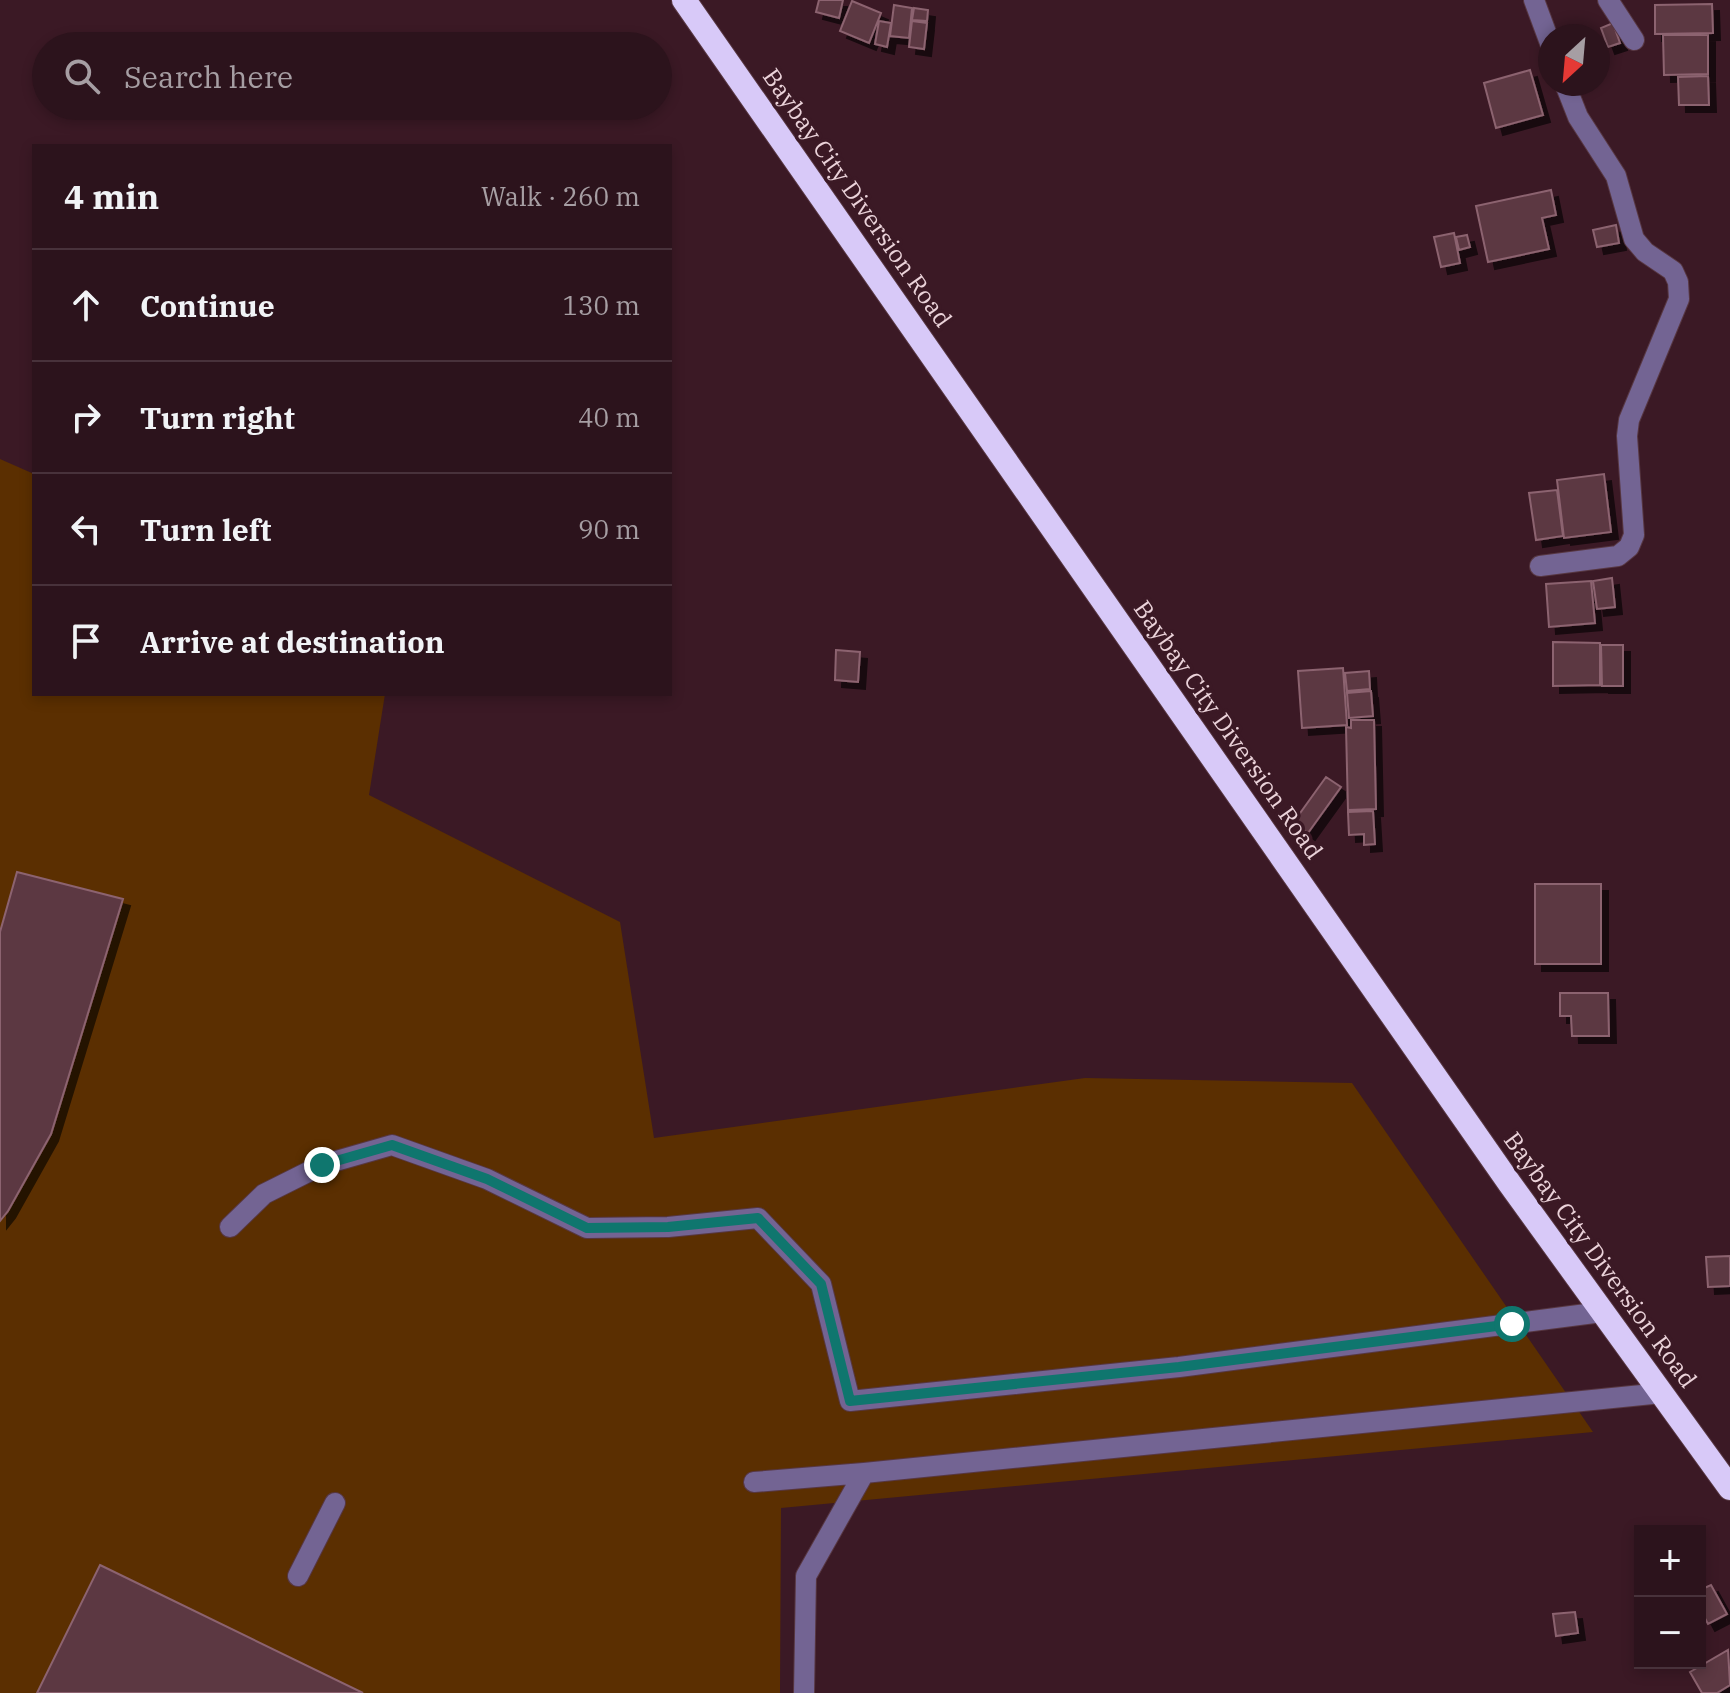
<!DOCTYPE html>
<html lang="en">
<head>
<meta charset="utf-8">
<style>
  :root { --surface:#2c131c; --page:#341c25; --text:#f1f3f6; --muted:#a69ea3; --line:#48323b }
  body { margin:0; font-family:"IBM Plex Serif",serif; background:var(--page); color:var(--text) }
  .controls { position:absolute; right:24px; bottom:24px; display:grid; overflow:hidden; border-radius:0px; box-shadow:0 4px 12px #0003 }
  .controls button { width:72px; height:72px; display:grid; place-items:center; padding:0; border:0; border-bottom:2px solid var(--line); background:var(--surface); color:var(--text); font:40px sans-serif }
  .compass { position:absolute; left:1538px; top:24px; width:72px; height:72px; border-radius:50%; background:var(--surface); box-shadow:0 4px 12px #0003; rotate:206deg }
  .stop { position:absolute; width:24px; height:24px; margin:-18px; border:6px solid #0f766e; border-radius:50%; background:#fff }
  .stop.end { background:#0f766e; border-color:#fff; box-shadow:0 2px 8px #0008 }
  .list { margin:0; padding:0; list-style:none }
  h2 { display:flex; justify-content:space-between; align-items:center; height:104px; margin:0; padding:0 32px; font-size:34px }
  h2 small { font-size:26px; font-weight:400; color:var(--muted) }
  .list li { display:grid; grid-template-columns:52px 1fr auto; gap:24px; align-items:center; box-sizing:border-box; height:112px; padding:0 32px; border-top:2px solid var(--line) }
  .list b { display:block; font-size:30px; white-space:nowrap }
  .list em { font-size:26px; font-style:normal; color:var(--muted) }
  .icon { flex:none; width:44px; height:44px; fill:none; stroke:currentColor; stroke-width:2; stroke-linecap:round; stroke-linejoin:round }
  .map { position:relative; flex:none; width:1730px; height:1693px; overflow:hidden }
  .search { position:absolute; background:var(--surface); box-shadow:0 4px 12px #0003; left:32px; top:32px; width:640px; height:88px; display:flex; align-items:center; gap:20px; box-sizing:border-box; padding:0 28px; border-radius:44px; color:var(--muted); font-size:30px }
  .panel { position:absolute; background:var(--surface); box-shadow:0 4px 12px #0003; left:32px; top:144px; width:640px; height:552px; border-radius:0px }
  .map>svg:first-child { display:block }
  .green { fill:#5b2f01 }
  .building { fill:#5c3743; stroke:#8c636f; stroke-width:2; filter:url(#shadow) }
  .lines { fill:none; stroke-linecap:round; stroke-linejoin:round }
  .minor-casing { stroke:#573742; stroke-width:22 }
  .highway-casing { stroke:#573742; stroke-width:26 }
  .minor { stroke:#736493; stroke-width:20 }
  .highway { stroke:#d8c9f8; stroke-width:24 }
  .route { stroke:#0f766e; stroke-width:10 }
  .labels { text-anchor:middle; stroke-width:7; stroke-linejoin:round; paint-order:stroke }
  .street-label { font-size:24px; fill:#ebd3da; stroke:#3b1925 }
</style>
</head>
<body>
<div class="map">
<svg width="1730" height="1693" viewBox="0 0 1730 1693">
  <defs>
    <filter id="shadow"><feDropShadow dx="7" dy="7" stdDeviation="0" flood-color="#0009"/></filter>
  </defs>
  <rect width="100%" height="100%" fill="#3b1925"/>
  <path class="green" d="M0,459L34,474V694H385L369,795L620,922L654,1138L1085,1078L1352,1083L1593,1432L781,1508L780,1693H0Z"/>
  <path class="building" d="M819,0H843L839,18L816,12Z
    M852,1L881,13L869,43L840,31Z
    M1712,4L1713,33L1655,34V5Z
    M894,5L912,8L909,38L890,36Z
    M914,8L928,10L927,21L912,20Z
    M879,21L891,23L887,47L875,44Z
    M912,21L927,23L924,49L909,47Z
    M1613,23L1620,43L1608,47L1601,28Z
    M1663,35H1708V74L1664,75Z
    M1530,70L1543,115L1496,128L1484,83Z
    M1708,76L1709,105H1679L1678,77Z
    M1551,190L1556,215L1542,218L1549,249L1488,262L1476,206Z
    M1616,225L1619,243L1597,247L1593,230Z
    M1454,233L1460,263L1441,267L1434,237Z
    M1467,235L1470,247L1459,250L1456,237Z
    M1604,474L1611,532L1564,538L1557,480Z
    M1557,490L1563,536L1536,540L1529,493Z
    M1612,578L1615,607L1597,609L1593,581Z
    M1591,581L1595,623L1549,627L1546,584Z
    M1553,642L1600,643V685L1553,686Z
    M1601,645H1623V686H1602Z
    M836,650L860,652L858,682L835,680Z
    M1343,668L1347,725L1302,728L1298,671Z
    M1369,671L1370,689L1347,691L1345,673Z
    M1371,691L1373,716L1349,718L1347,693Z
    M1351,720H1374L1376,809L1348,810L1346,727L1351,728Z
    M1326,777L1341,787L1308,833L1293,823Z
    M1373,811L1375,844L1364,845V834L1349,835L1348,812Z
    M17,872L123,899L51,1134L8,1211L0,1221V932Z
    M1535,884H1601V964H1535Z
    M1560,993H1608L1609,1036H1572L1571,1016H1560Z
    M1730,1256V1286L1708,1287L1706,1257Z
    M100,1565L363,1693H37Z
    M1711,1585L1727,1614L1708,1624L1700,1609V1590Z
    M1575,1612L1578,1633L1556,1636L1553,1614Z
    M1728,1650L1730,1685L1717,1693H1702L1690,1672Z"/>
  <g class="lines">
    <defs>
      <path id="minor" d="M1534,0L1550,43
        M1608,0L1634,40
        M1540,566L1618,556L1629,547L1634,535L1627,436L1629,420L1679,299L1678,282L1673,271L1645,252L1634,239L1616,176L1578,117L1565,84
        M230,1227L264,1194L322,1165L392,1145L487,1179L587,1228L668,1227L758,1218L821,1284L850,1401L1179,1367L1602,1312
        M754,1482L864,1473L1662,1393
        M298,1576L335,1503
        M804,1693L806,1576L864,1473"/>
      <path id="highway" d="M684,0L1510,1184L1730,1488"/>
    </defs>
    <use href="#minor" class="minor-casing"/>
    <use href="#highway" class="highway-casing"/>
    <use href="#minor" class="minor"/>
    <use href="#highway" class="highway"/>
  </g>
  <g class="lines">
    <path class="route" d="M322,1165L392,1145L487,1179L587,1228L668,1227L758,1218L821,1284L850,1401L1179,1367L1512,1324"/>
  </g>
  <g class="labels">
    <g class="street-label">
      <text transform="translate(857 198) rotate(55)" y="8">Baybay City Diversion Road</text>
      <text transform="translate(1228 730) rotate(55)" y="8">Baybay City Diversion Road</text>
      <text transform="translate(1600 1260) rotate(54)" y="8">Baybay City Diversion Road</text>
    </g>
  </g>
</svg>
<div class="controls">
<button>+</button>
<button>−</button>
</div>
<svg class="compass" viewBox="-18 -18 36 36"><path d="M0-13l5 13h-10z" fill="#e53935"/><path d="M0 13l5-13h-10z" fill="#a69ea3"/></svg>
<div class="stop" style="left:1512px;top:1324px"></div>
<div class="stop end" style="left:322px;top:1165px"></div>
<div class="search"><svg class="icon" aria-label="search" viewBox="0 0 24 24"><circle cx="10" cy="10" r="6"/><path d="M15 15l6 6"/></svg>Search here</div>
<section class="panel">
<h2>4 min<small>Walk · 260 m</small></h2>
<ul class="list">
<li><svg class="icon" aria-label="ahead" viewBox="0 0 24 24"><path d="M12 20V5M6 11l6-6 6 6"/></svg><div><b>Continue</b></div><em>130 m</em></li>
<li><svg class="icon" aria-label="right" viewBox="0 0 24 24"><path d="M7 20v-9h11M14 6l5 5-5 5"/></svg><div><b>Turn right</b></div><em>40 m</em></li>
<li><svg class="icon" aria-label="left" viewBox="0 0 24 24"><path d="M17 20v-9H6M10 6l-5 5 5 5"/></svg><div><b>Turn left</b></div><em>90 m</em></li>
<li><svg class="icon" aria-label="arrive" viewBox="0 0 24 24"><path d="M6 21V4h12l-3 4 3 4H6"/></svg><div><b>Arrive at destination</b></div></li>
</ul>
</section>
</div>
</body>
</html>
